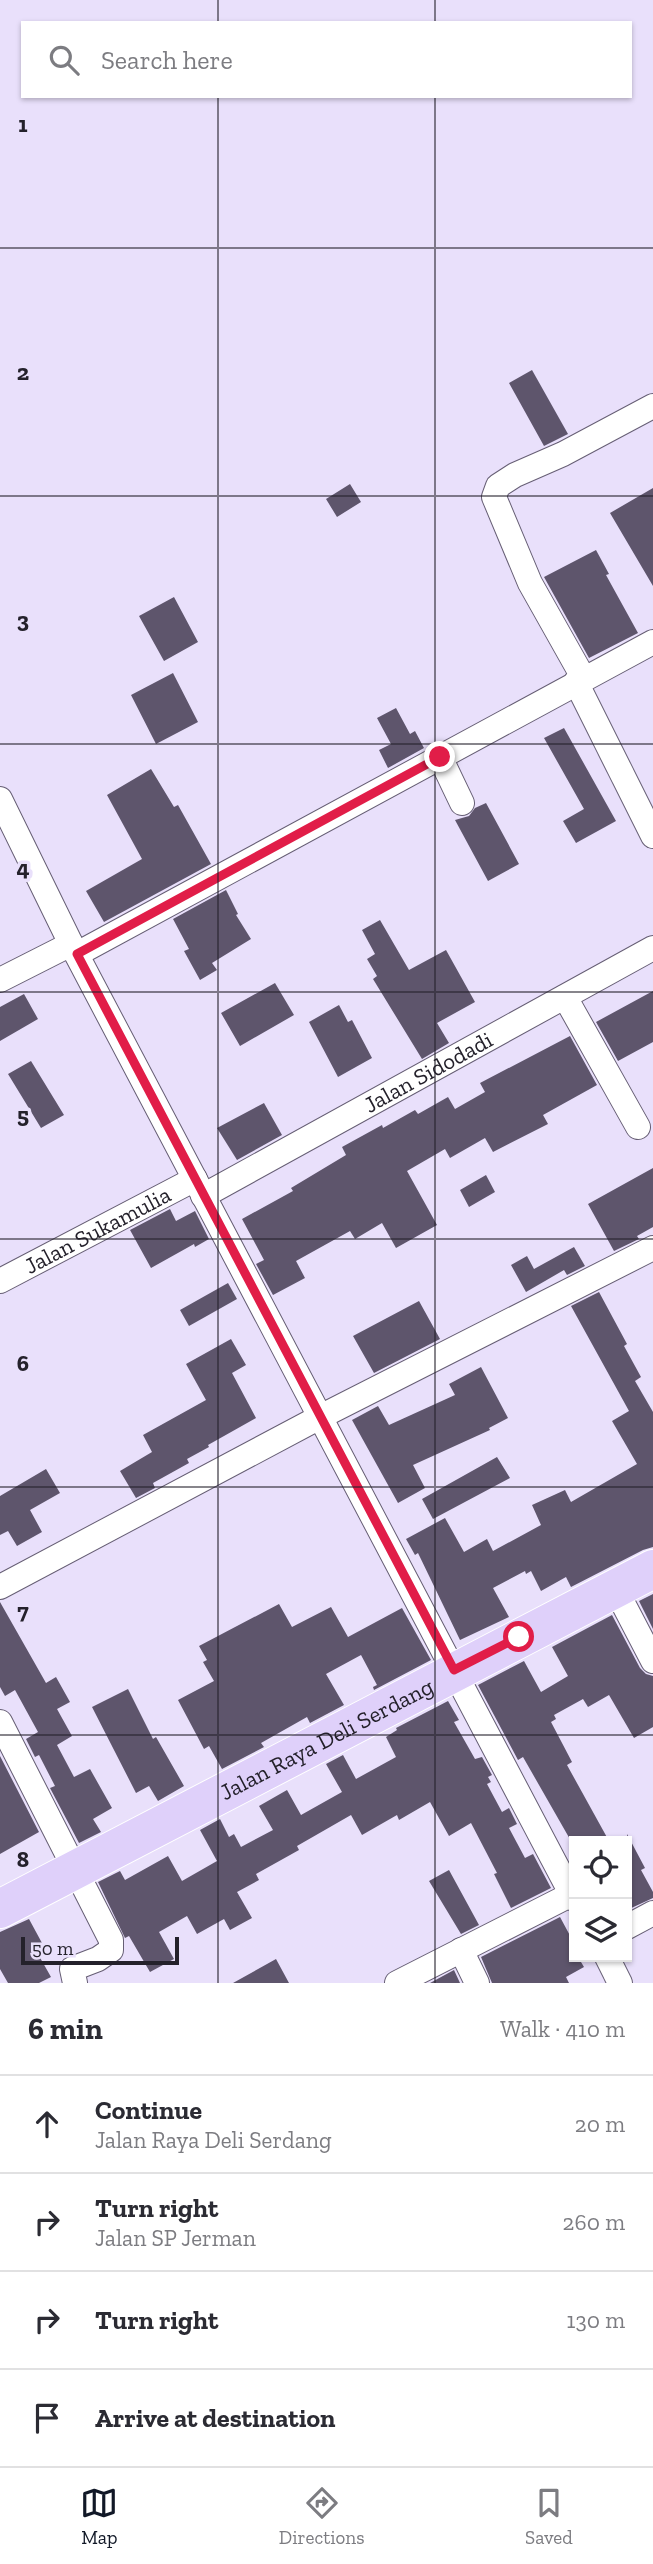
<!DOCTYPE html>
<html lang="en">
<head>
<meta charset="utf-8">
<style>
  :root { --surface:#fff; --page:#f2f2f3; --text:#2b2b33; --muted:#7c7c81; --line:#e1e1e2; --accent:#111827 }
  body { margin:0; font-family:"Zilla Slab",serif; background:var(--page); color:var(--text) }
  .controls { position:absolute; right:21px; bottom:21px; display:grid; overflow:hidden; border-radius:0px; box-shadow:0 2px 5px #0004 }
  .controls button { width:63px; height:63px; display:grid; place-items:center; padding:0; border:0; border-bottom:2px solid var(--line); background:var(--surface); color:var(--text); font:35px sans-serif }
  .scale { position:absolute; left:21px; bottom:18px; width:158px; box-sizing:border-box; padding-left:7px; border:4px solid #24212b; border-top:0; font-size:19px; line-height:24px; white-space:nowrap; color:#24212b; -webkit-text-stroke:5px #e9e0fb; paint-order:stroke }
  .stop { position:absolute; width:21px; height:21px; margin:-16px; border:5px solid #e11d48; border-radius:50%; background:#fff }
  .stop.end { background:#e11d48; border-color:#fff; box-shadow:0 2px 7px #0008 }
  .list { margin:0; padding:0; list-style:none }
  h2 { display:flex; justify-content:space-between; align-items:center; height:91px; margin:0; padding:0 28px; font-size:30px }
  h2 small { font-size:23px; font-weight:400; color:var(--muted) }
  .list li { display:grid; grid-template-columns:46px 1fr auto; gap:21px; align-items:center; box-sizing:border-box; height:98px; padding:0 28px; border-top:2px solid var(--line) }
  .list b { display:block; font-size:26px; white-space:nowrap }
  .list p { margin:0; font-size:23px; white-space:nowrap; color:var(--muted) }
  .list em { font-size:23px; font-style:normal; color:var(--muted) }
  .icon { flex:none; width:38px; height:38px; fill:none; stroke:currentColor; stroke-width:2; stroke-linecap:round; stroke-linejoin:round }
  .map { position:relative; flex:none; width:653px; height:1983px; overflow:hidden }
  .search { position:absolute; background:var(--surface); box-shadow:0 2px 5px #0004; left:21px; right:21px; top:21px; height:77px; display:flex; align-items:center; gap:18px; box-sizing:border-box; padding:0 24px; border-radius:0px; color:var(--muted); font-size:26px }
  .sheet { height:483px; background:var(--surface) }
  nav { display:flex; justify-content:space-around; align-items:center; box-sizing:border-box; height:98px; border-top:2px solid var(--line); background:var(--surface); font-size:19px; color:var(--muted) }
  nav a { display:grid; justify-items:center; gap:4px }
  nav .on { color:var(--accent) }
  .map>svg:first-child { display:block }
  .building { fill:#5e556c }
  .lines { fill:none; stroke-linecap:round; stroke-linejoin:round }
  .street-casing { stroke:#665e74; stroke-width:26 }
  .primary-casing { stroke:#fff; stroke-width:40 }
  .street { stroke:#fff; stroke-width:24 }
  .primary { stroke:#dfd0fa; stroke-width:38 }
  .route { stroke:#e11d48; stroke-width:9 }
  .grid { fill:none; stroke:#24212b; stroke-width:2; stroke-opacity:0.55 }
  .labels { text-anchor:middle; stroke-width:7; stroke-linejoin:round; paint-order:stroke }
  .street-label { font-size:23px; fill:#24212b; stroke:#e9e0fb }
  .grid-label { font-size:23px; text-anchor:middle; font-weight:bold; fill:#24212b; stroke:#e9e0fb; stroke-width:7; stroke-linejoin:round; paint-order:stroke }
</style>
</head>
<body>
<div class="map">
<svg width="653" height="1983" viewBox="0 0 653 1983">
  <rect width="100%" height="100%" fill="#e9e0fb"/>
  <path class="building" d="M532,370L568,434L544,446L509,383Z
    M350,484L361,502L337,517L326,499Z
    M653,488V586L610,513Z
    M596,550L609,574L606,575L638,633L589,658L544,577Z
    M174,597L198,642L164,661L139,616Z
    M173,673L198,722L156,744L131,695Z
    M396,708L410,734L415,731L424,748L388,768L379,750L391,744L377,718Z
    M564,728L616,821L576,843L563,821L584,809L544,738Z
    M151,769L174,807L178,805L211,864L104,922L86,891L142,859L107,795Z
    M486,803L519,864L488,881L455,820L469,816L475,808Z
    M226,890L238,914L236,915L251,939L212,963L217,970L200,980L184,951L189,949L173,919Z
    M380,920L409,970L446,950L475,1002L437,1023L449,1043L422,1059L373,979L377,976L367,959L375,954L362,930Z
    M275,983L294,1015L240,1046L221,1013Z
    M653,991V1042L618,1061L596,1022Z
    M24,994L38,1019L0,1041V1007Z
    M339,1005L348,1022L352,1020L372,1058L338,1077L309,1022Z
    M570,1036L597,1085L543,1115L548,1124L493,1152L485,1138L450,1158L445,1149L407,1171L437,1225L396,1248L382,1223L355,1239L350,1231L296,1261L305,1278L273,1295L256,1264L264,1260L242,1219L293,1191L291,1188L346,1155L342,1147L382,1125L383,1128L415,1110L418,1114L448,1097L455,1109L485,1092L480,1083Z
    M31,1061L64,1115L41,1128L8,1074Z
    M264,1103L282,1135L237,1160L217,1128Z
    M653,1168V1227L637,1236L639,1239L614,1251L588,1204Z
    M486,1175L495,1192L469,1207L460,1190Z
    M170,1209L176,1221L195,1211L209,1239L195,1247L194,1244L151,1268L130,1230Z
    M574,1247L585,1266L567,1275L564,1270L526,1292L511,1265L527,1256L534,1269Z
    M228,1283L237,1299L189,1326L180,1310Z
    M599,1292L627,1344L624,1346L641,1377L635,1381L653,1412V1547L643,1550L571,1587L566,1577L541,1591L531,1571L526,1574L525,1571L493,1588L509,1617L460,1640L418,1553L415,1555L406,1539L445,1518L464,1552L487,1539L493,1551L541,1525L532,1505L565,1490L571,1502L637,1464L612,1421L629,1411L571,1306Z
    M419,1301L440,1339L374,1373L353,1336Z
    M231,1339L246,1365L232,1373L256,1418L208,1445L209,1447L187,1459L189,1463L153,1483L155,1488L136,1498L120,1471L152,1452L143,1435L206,1400L186,1364Z
    M481,1367L508,1418L489,1428L490,1430L413,1465L425,1488L398,1503L352,1420L378,1406L389,1425L455,1395L449,1384Z
    M497,1457L510,1478L433,1519L422,1499Z
    M46,1469L60,1493L30,1510L42,1532L17,1546L8,1531L0,1535V1496Z
    M653,1594V1629L639,1601Z
    M0,1602L46,1683L56,1677L70,1702L57,1709L72,1736L57,1745L74,1777L90,1769L112,1808L93,1819L101,1832L79,1843L50,1788L55,1786L39,1755L35,1757L26,1739L38,1732L15,1690L5,1696L0,1687Z
    M279,1604L292,1627L331,1607L348,1637L402,1608L431,1660L374,1690L373,1687L377,1685L361,1655L326,1674L344,1705L310,1723L307,1717L261,1743L264,1747L222,1769L209,1746L204,1749L178,1700L214,1681L203,1662L207,1660L199,1646Z
    M612,1615L640,1668L646,1674L653,1676V1727L634,1738L609,1695L588,1707L583,1699L554,1715L556,1719L551,1722L572,1762L567,1765L609,1841H571L523,1757L518,1760L478,1685L524,1661L541,1692L568,1676L552,1647Z
    M128,1689L153,1739L156,1737L184,1786L158,1801L149,1786L136,1793L92,1707Z
    M448,1701L459,1720L454,1722L475,1759L482,1757L492,1775L488,1777L491,1782L487,1784L502,1812L509,1808L517,1824L509,1828L525,1858L533,1854L551,1888L511,1908L494,1874L497,1873L471,1823L449,1836L430,1802L399,1820L397,1815L362,1835L351,1815L297,1846L299,1850L256,1874L259,1880L237,1892L252,1918L230,1930L224,1919L197,1934L187,1916L159,1932L174,1959L150,1972L129,1936L125,1938L98,1882L120,1871L125,1880L168,1856L182,1881L217,1861L200,1830L220,1819L229,1837L234,1834L241,1847L273,1830L259,1806L287,1790L301,1815L342,1792L326,1764L343,1755L356,1779L396,1757L386,1737L397,1730L396,1728Z
    M0,1756L39,1832L0,1854Z
    M627,1834L645,1868L641,1870L653,1892V1898L627,1910Z
    M449,1870L479,1925L461,1934L429,1881Z
    M560,1917L574,1943V1957H578L584,1967L566,1977L569,1983H492L481,1957Z
    M29,1919L42,1943L34,1947L51,1977L39,1983H8L0,1969V1932Z
    M276,1959L289,1983H233Z
    M454,1970L460,1983H430Z"/>
  <g class="lines">
    <defs>
      <g id="street">
        <path d="M584,679L530,583L494,497L498,486L515,475L563,454L653,406"/>
        <path d="M576,682L653,836"/>
        <path d="M440,757L462,803"/>
        <path d="M0,799L71,944L574,1899"/>
        <path d="M77,954L653,642"/>
        <path d="M0,980L71,944"/>
        <path d="M565,997L638,1127"/>
        <path id="s1" d="M203,1196L653,948"/>
        <path id="s2" d="M0,1281L195,1179"/>
        <path d="M0,1587L320,1417L653,1248"/>
        <path d="M615,1588L653,1661"/>
        <path d="M0,1722L111,1940V1950L98,1959L72,1969L75,1983"/>
        <path d="M627,1927L653,1913"/>
        <path d="M461,1950L477,1983"/>
        <path d="M607,1957L620,1983"/>
        <path d="M397,1983L572,1894"/>
      </g>
      <g id="primary">
        <path id="s3" d="M0,1909L653,1569"/>
      </g>
    </defs>
    <use href="#street" class="street-casing"/>
    <use href="#primary" class="primary-casing"/>
    <use href="#street" class="street"/>
    <use href="#primary" class="primary"/>
  </g>
  <g class="lines">
    <path class="route" d="M440,757L77,954L454,1670L519,1637"/>
  </g>
  <path class="grid" d="M218,0V23M435,0V23M218,96V1983M435,96V1983M0,248H653M0,496H653M0,744H653M0,992H653M0,1239H653M0,1487H653M0,1735H653"/>
  <g class="labels">
    <g class="street-label">
      <text dy="8" stroke="none"><textPath href="#s1" startOffset="257">Jalan Sidodadi</textPath></text>
      <text dy="8" stroke="none"><textPath href="#s2" startOffset="110">Jalan Sukamulia</textPath></text>
      <text dy="8" stroke="none"><textPath href="#s3" startOffset="368">Jalan Raya Deli Serdang</textPath></text>
    </g>
  </g>
  <g class="grid-label">
    <text x="23" y="132">1</text>
    <text x="23" y="380">2</text>
    <text x="23" y="628">3</text>
    <text x="23" y="876">4</text>
    <text x="23" y="1123">5</text>
    <text x="23" y="1371">6</text>
    <text x="23" y="1619">7</text>
    <text x="23" y="1867">8</text>
  </g>
</svg>
<div class="controls">
<button><svg class="icon" aria-label="locate" viewBox="0 0 24 24"><circle cx="12" cy="12" r="6"/><path d="M12 2v4M12 18v4M2 12h4M18 12h4"/></svg></button>
<button><svg class="icon" aria-label="layers" viewBox="0 0 24 24"><path d="M12 4l9 5-9 5-9-5zM3 14l9 5 9-5"/></svg></button>
</div>
<div class="scale">50 m</div>
<div class="stop" style="left:519px;top:1637px"></div>
<div class="stop end" style="left:440px;top:757px"></div>
<div class="search"><svg class="icon" aria-label="search" viewBox="0 0 24 24"><circle cx="10" cy="10" r="6"/><path d="M15 15l6 6"/></svg>Search here</div>
</div>
<section class="sheet">
<h2>6 min<small>Walk · 410 m</small></h2>
<ul class="list">
<li><svg class="icon" aria-label="ahead" viewBox="0 0 24 24"><path d="M12 20V5M6 11l6-6 6 6"/></svg><div><b>Continue</b><p>Jalan Raya Deli Serdang</p></div><em>20 m</em></li>
<li><svg class="icon" aria-label="right" viewBox="0 0 24 24"><path d="M7 20v-9h11M14 6l5 5-5 5"/></svg><div><b>Turn right</b><p>Jalan SP Jerman</p></div><em>260 m</em></li>
<li><svg class="icon" aria-label="right" viewBox="0 0 24 24"><path d="M7 20v-9h11M14 6l5 5-5 5"/></svg><div><b>Turn right</b></div><em>130 m</em></li>
<li><svg class="icon" aria-label="arrive" viewBox="0 0 24 24"><path d="M6 21V4h12l-3 4 3 4H6"/></svg><div><b>Arrive at destination</b></div></li>
</ul>
</section>
<nav>
<a class="on"><svg class="icon" aria-label="map" viewBox="0 0 24 24"><path d="M3 6l6-2 6 2 6-2v14l-6 2-6-2-6 2zM9 4v14M15 6v14"/></svg>Map</a>
<a><svg class="icon" aria-label="directions" viewBox="0 0 24 24"><path d="M12 3l9 9-9 9-9-9zM9 14v-3h6M13 9l2 2-2 2"/></svg>Directions</a>
<a><svg class="icon" aria-label="saved" viewBox="0 0 24 24"><path d="M7 4h10v16l-5-4-5 4z"/></svg>Saved</a>
</nav>
</body>
</html>
